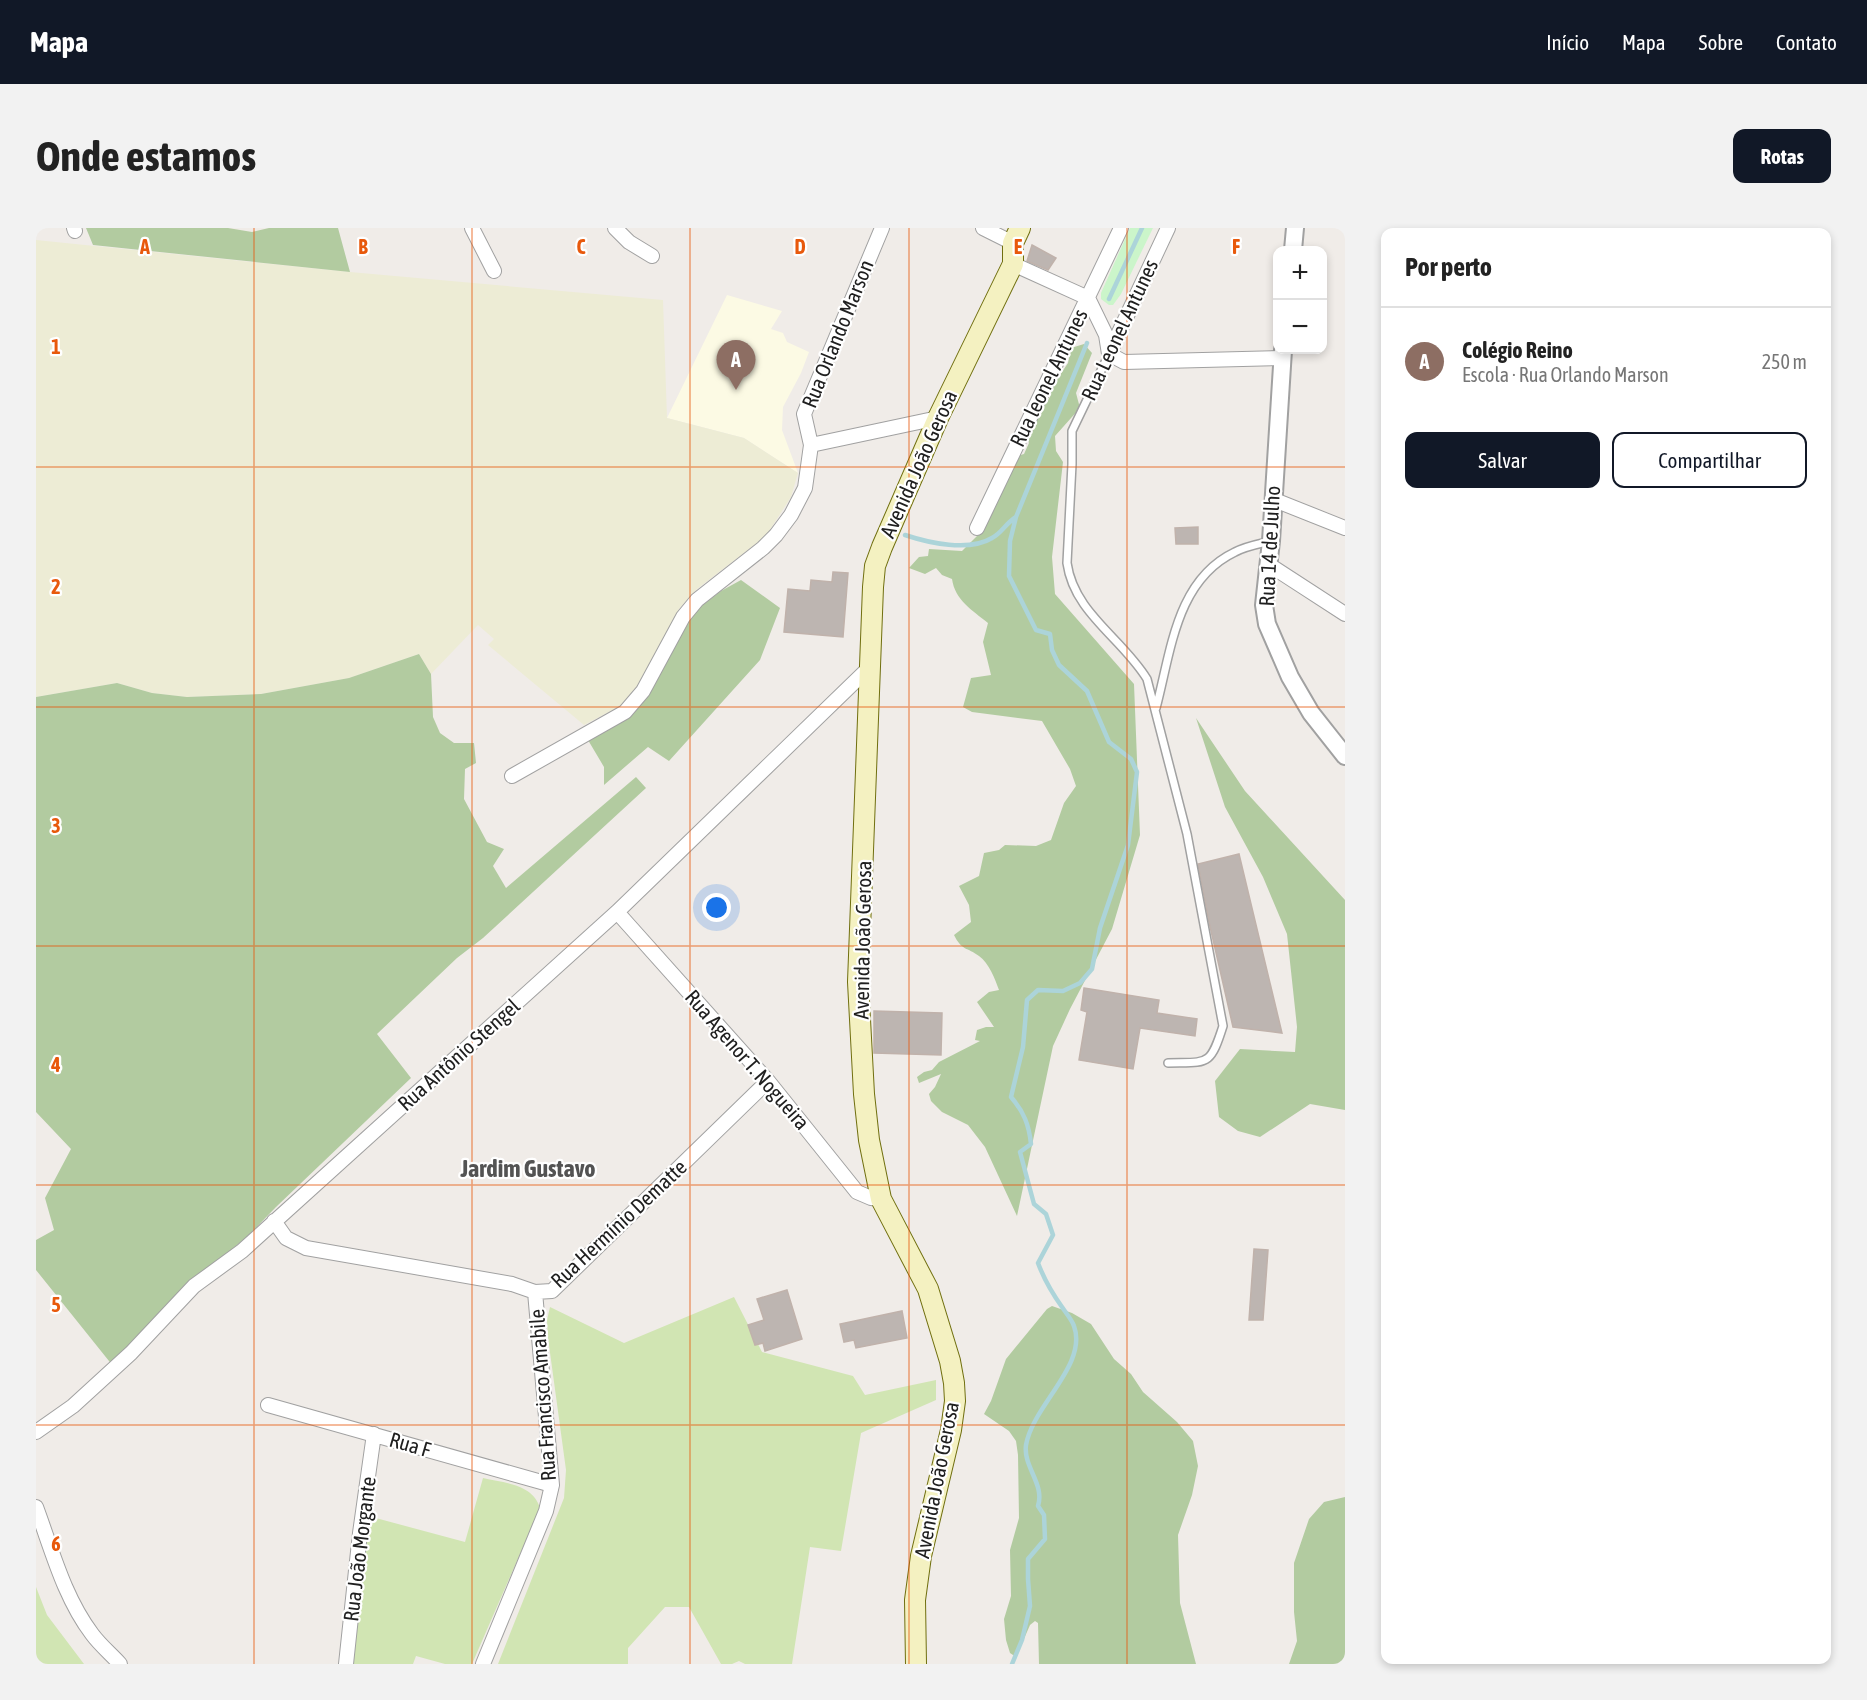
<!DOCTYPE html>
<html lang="pt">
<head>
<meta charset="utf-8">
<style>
  :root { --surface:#fff; --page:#f2f2f2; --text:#222; --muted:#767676; --line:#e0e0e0; --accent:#111827 }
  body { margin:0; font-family:"Asap Condensed",sans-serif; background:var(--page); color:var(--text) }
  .controls { position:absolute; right:18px; top:18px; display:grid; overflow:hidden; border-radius:12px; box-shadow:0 3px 9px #0003 }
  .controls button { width:54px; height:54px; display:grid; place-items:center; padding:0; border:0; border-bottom:2px solid var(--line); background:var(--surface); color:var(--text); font:30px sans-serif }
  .you { position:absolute; left:681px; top:680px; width:21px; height:21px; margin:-15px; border:4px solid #fff; border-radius:50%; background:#1a73e8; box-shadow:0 0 0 9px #1a73e833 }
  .badge { display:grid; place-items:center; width:39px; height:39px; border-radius:50%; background:var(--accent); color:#fff; font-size:20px; font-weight:700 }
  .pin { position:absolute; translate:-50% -50px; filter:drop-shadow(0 2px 3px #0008) }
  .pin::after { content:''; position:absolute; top:32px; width:21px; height:18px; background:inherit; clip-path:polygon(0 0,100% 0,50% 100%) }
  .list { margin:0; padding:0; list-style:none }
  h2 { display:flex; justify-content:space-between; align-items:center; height:78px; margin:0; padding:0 24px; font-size:26px }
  h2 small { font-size:20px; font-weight:400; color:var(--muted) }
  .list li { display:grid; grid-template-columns:39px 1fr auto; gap:18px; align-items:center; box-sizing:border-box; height:108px; padding:0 24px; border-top:2px solid var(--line) }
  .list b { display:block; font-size:22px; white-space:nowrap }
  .list p { margin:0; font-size:20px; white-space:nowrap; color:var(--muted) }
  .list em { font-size:20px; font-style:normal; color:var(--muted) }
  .actions { display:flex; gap:12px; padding:18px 24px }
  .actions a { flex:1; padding:14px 0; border:2px solid var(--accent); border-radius:12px; text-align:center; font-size:21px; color:var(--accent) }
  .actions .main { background:var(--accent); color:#fff }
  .map { position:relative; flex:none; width:1309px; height:1436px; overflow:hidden; border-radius:12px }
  header { display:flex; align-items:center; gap:36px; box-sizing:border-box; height:84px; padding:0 30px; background:var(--accent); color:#fff }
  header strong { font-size:28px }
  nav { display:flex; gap:33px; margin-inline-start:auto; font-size:21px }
  .intro { display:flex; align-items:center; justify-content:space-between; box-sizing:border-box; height:144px; padding:0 36px }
  h1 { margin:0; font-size:42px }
  .button { padding:15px 27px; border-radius:12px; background:var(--accent); color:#fff; font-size:21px; font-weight:700 }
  main { display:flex; gap:36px; padding:0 36px }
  aside { flex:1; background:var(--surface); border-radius:12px; box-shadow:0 3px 9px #0003 }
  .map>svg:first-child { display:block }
  .education { fill:#fcfae4 }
  .farmland { fill:#edecd5 }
  .grass { fill:#d1e5b3 }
  .forest { fill:#b2cba0 }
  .park { fill:#cbf5ca }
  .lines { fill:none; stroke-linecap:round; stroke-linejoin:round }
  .stream { stroke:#acd4d9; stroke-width:4.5 }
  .building { fill:#bdb5b1; stroke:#c0b2ab; stroke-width:1.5 }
  .service-casing { stroke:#a1a1a1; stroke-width:10 }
  .minor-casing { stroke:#a1a1a1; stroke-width:16 }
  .tertiary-casing { stroke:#a1a1a1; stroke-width:20 }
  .secondary-casing { stroke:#706f0f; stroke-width:22 }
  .service { stroke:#fff; stroke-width:7 }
  .minor { stroke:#fff; stroke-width:14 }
  .tertiary { stroke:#fff; stroke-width:16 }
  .secondary { stroke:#f4f1c1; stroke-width:20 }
  .grid { fill:none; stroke:#e8590c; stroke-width:1.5; stroke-opacity:0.55 }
  .labels { text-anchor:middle; stroke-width:4.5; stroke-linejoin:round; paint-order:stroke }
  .street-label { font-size:21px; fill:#202020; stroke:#fff }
  .quarter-label { font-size:24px; font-weight:bold; fill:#535353; stroke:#fff }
  .grid-label { font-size:20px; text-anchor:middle; font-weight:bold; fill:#e8590c; stroke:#fff; stroke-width:4.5; stroke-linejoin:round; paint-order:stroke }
</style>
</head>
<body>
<header>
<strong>Mapa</strong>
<nav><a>Início</a><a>Mapa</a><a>Sobre</a><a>Contato</a></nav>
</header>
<div class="intro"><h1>Onde estamos</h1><a class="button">Rotas</a></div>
<main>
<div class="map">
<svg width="1309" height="1436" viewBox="0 0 1309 1436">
  <rect width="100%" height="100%" fill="#f0ece8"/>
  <path class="education" d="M691,67L746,83L735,101L747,105L751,114L773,124L765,145L747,179L746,202L762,245L708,210L631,190Z"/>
  <path class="farmland" d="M0,12L314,44L627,72L631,190L708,210L762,245L755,269L730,308L661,361L643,381L604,454L588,476L548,497L452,417L458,411L442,397L395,446L383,426L313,450L225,466L151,469L116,465L81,455L0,469Z"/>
  <path class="grass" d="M698,1069L726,1124L817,1148L829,1167L900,1152V1172L825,1205L805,1323L774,1319L756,1436H709L703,1433L696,1436H685L653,1379H629L592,1420V1436H462L528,1270L530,1242L512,1110L511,1092L514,1079L588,1115Z
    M447,1250C469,1255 497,1256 504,1280L436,1436H409L380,1428L377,1436H315L331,1305L336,1289L429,1314Z
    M0,1359L11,1387L48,1436H0Z"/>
  <path class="forest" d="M50,0H192L216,4L233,0H302L314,44L57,17Z
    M1048,116L1056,125L1040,165L1044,180L1019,208L1020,223L1027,234L1016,329L1019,366L1098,456L1104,607L1076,701L1034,781L1017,818L981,988L949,919L932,897L906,884L895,873L893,866L899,859L905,846L883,855L881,849L888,844L896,842L903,834L944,813L939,812L941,802L950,799H958L941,774L953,764L963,762C959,751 953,735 943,728C931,719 926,723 918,707L935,694L933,677L923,658L943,648L948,625L963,622L969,617L1000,618L1015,612L1028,575L1040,558L1034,541L1006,493L936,484L927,479L935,450L955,447L947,414L952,395C936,382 919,372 916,351L906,347L900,340L889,346L873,340L883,329L892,328L893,321L926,323L945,304L981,228L988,226L993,215L991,210C997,201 997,190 1004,180C1007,176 1011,173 1014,169V162L1032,135L1035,120Z
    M705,352L744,380L724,432L633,533L612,519L568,557V539L552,512L613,465L651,396L665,378L685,363Z
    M383,426L395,446L397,489L404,505L418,515H438L440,535L429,541L428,571L451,614L468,621L457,638L470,660L600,549L610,560L447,710L421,730L341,806L375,850L240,979L213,1007L141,1067L77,1138L0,1042V1012L18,1002L9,970L35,921L0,884V469L81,455L116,465L151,469L225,466L313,450Z
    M1160,490L1209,563L1309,672V882L1274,876L1224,909L1202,903L1183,889L1179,853L1204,821L1259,824L1261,799L1251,706L1227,649L1189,579Z
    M1016,1078L1036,1085L1055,1096L1078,1131L1095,1146L1107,1164L1141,1194L1157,1213L1162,1238L1156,1267L1142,1307L1144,1375L1160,1436H1003L1002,1395L999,1393L994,1397L980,1429L974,1425L970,1412L968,1391L975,1368L974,1322L983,1290L982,1227L980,1213L973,1203L948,1186L955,1173L970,1131L1011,1081Z
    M1309,1269V1436H1253L1261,1413L1258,1384V1335L1273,1291L1288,1274Z"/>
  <path class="park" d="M1094,0H1117L1085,66L1077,77H1073L1065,71V65Z"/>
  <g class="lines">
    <path class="stream" d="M1073,71L1106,0
      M869,307C893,315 933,324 956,310C966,305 969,296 980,289L1051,115
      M976,1436L986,1412L994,1378L992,1351V1331L1009,1311L1008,1287L1002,1278C1009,1256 987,1239 990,1217C997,1177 1052,1137 1038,1098C1036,1092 1030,1085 1026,1079C1016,1065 1008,1051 1002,1035L1017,1007L1010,986L998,976L984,924L995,916C993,897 988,884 975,869L987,819L991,772L1002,762L1027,763L1044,755L1056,741L1064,700L1092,617L1101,544L1095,531L1073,514L1051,463L1023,437L1016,422L1014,406L1000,402L973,348L974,313L980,289"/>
  </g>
  <path class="building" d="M996,17L1020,30L1012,42L991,33Z
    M1162,299V316H1140L1139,300Z
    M797,344L812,345L807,409L748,404L752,361L774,363L775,352L796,354Z
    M1203,626L1246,805L1197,799L1173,694L1162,636Z
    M1048,760L1123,772L1121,785L1161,791L1159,808L1104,800L1097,841L1043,832L1051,784L1045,782Z
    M838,783L906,785L905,827L838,825Z
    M1218,1021L1232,1022L1227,1092H1213Z
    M751,1062L766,1111L729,1123L727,1115L719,1117L712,1097L728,1092L721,1071Z
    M866,1083L871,1110L820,1120L818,1112L808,1114L804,1096Z"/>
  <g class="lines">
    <defs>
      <path id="service" d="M1073,126L1036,203V236L1031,335C1038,385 1086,410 1111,451L1151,606L1187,798C1174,839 1172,834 1132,835
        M1120,480C1135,424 1140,352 1199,324C1210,318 1223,316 1235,313"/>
      <path id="minor" d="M38,0L39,3
        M436,0L458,43
        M579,0L593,14L616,28
        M947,0L977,15
        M977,36L1052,70L1070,107L1073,126
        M1073,126L1088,134L1246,130
        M1073,126L1132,0
        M775,217L902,190
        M1236,271L1309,300
        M941,300L1085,0
        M1232,336L1309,386
        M476,548L589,484L607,463L647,389L661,372L727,320L740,307L755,287L769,260L775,217L768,186L846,0
        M581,684L732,853L821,964L835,970L845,971
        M238,993L250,1010L270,1020L476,1056L499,1064L516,1063L732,853
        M232,1177L516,1257
        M0,1204L37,1178L95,1125L158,1058L206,1023L581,684L836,437
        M0,1279C16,1322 28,1369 56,1406C64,1417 75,1426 84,1436
        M310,1436L324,1305L338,1206
        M447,1436L510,1283L516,1257L499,1064"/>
      <path id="tertiary" d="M1257,22L1259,0
        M1247,122L1235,313L1228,377L1231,396L1254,449L1275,485L1309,528"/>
      <path id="secondary" d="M880,1436L879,1372L885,1328L915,1202L919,1173L918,1155L914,1133L892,1061L845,971L833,912L828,866L822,754L837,359L839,338L846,319L902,190L977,36V15L984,0"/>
    </defs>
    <use href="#service" class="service-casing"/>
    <use href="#minor" class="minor-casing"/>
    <use href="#tertiary" class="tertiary-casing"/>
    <use href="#secondary" class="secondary-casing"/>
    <use href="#service" class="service"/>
    <use href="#minor" class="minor"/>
    <use href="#tertiary" class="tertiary"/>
    <use href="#secondary" class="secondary"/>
  </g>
  <path class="grid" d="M218,0V1436M436,0V1436M654,0V1436M873,0V1436M1091,0V1436M0,239H1309M0,479H1309M0,718H1309M0,957H1309M0,1197H1309"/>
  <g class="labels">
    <g class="street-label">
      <text transform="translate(1084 102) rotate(-65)" y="7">Rua Leonel Antunes</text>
      <text transform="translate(802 106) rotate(-68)" y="7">Rua Orlando Marson</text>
      <text transform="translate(1013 150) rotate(-64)" y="7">Rua leonel Antunes</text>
      <text transform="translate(883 236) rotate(-66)" y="7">Avenida João Gerosa</text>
      <text transform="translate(1234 318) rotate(-87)" y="7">Rua 14 de Julho</text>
      <text transform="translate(827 712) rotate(-89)" y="7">Avenida João Gerosa</text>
      <text transform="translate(423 827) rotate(-42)" y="7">Rua Antônio Stengel</text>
      <text transform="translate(711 832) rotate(49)" y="7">Rua Agenor T. Nogueira</text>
      <text transform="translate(583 996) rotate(-43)" y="7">Rua Hermínio Dematte</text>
      <text transform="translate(507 1167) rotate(-94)" y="7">Rua Francisco Amabile</text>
      <text transform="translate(374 1217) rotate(16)" y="7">Rua F</text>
      <text transform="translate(901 1252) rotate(-79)" y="7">Avenida João Gerosa</text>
      <text transform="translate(324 1321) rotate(-83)" y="7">Rua João Morgante</text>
    </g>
    <g class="quarter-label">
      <text x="492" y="949">Jardim Gustavo</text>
    </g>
  </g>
  <g class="grid-label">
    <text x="109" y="26">A</text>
    <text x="327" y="26">B</text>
    <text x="545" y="26">C</text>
    <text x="764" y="26">D</text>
    <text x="982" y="26">E</text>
    <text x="1200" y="26">F</text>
    <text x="20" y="126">1</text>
    <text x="20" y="366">2</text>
    <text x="20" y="605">3</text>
    <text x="20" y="844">4</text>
    <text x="20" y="1084">5</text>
    <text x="20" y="1323">6</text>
  </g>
</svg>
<div class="controls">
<button>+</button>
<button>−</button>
</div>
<div class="you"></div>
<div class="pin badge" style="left:700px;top:162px;background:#8d6e63">A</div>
</div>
<aside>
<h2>Por perto<small></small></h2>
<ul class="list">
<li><span class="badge" style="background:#8d6e63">A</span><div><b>Colégio Reino</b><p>Escola · Rua Orlando Marson</p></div><em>250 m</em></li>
</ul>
<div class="actions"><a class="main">Salvar</a><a>Compartilhar</a></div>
</aside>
</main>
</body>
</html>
